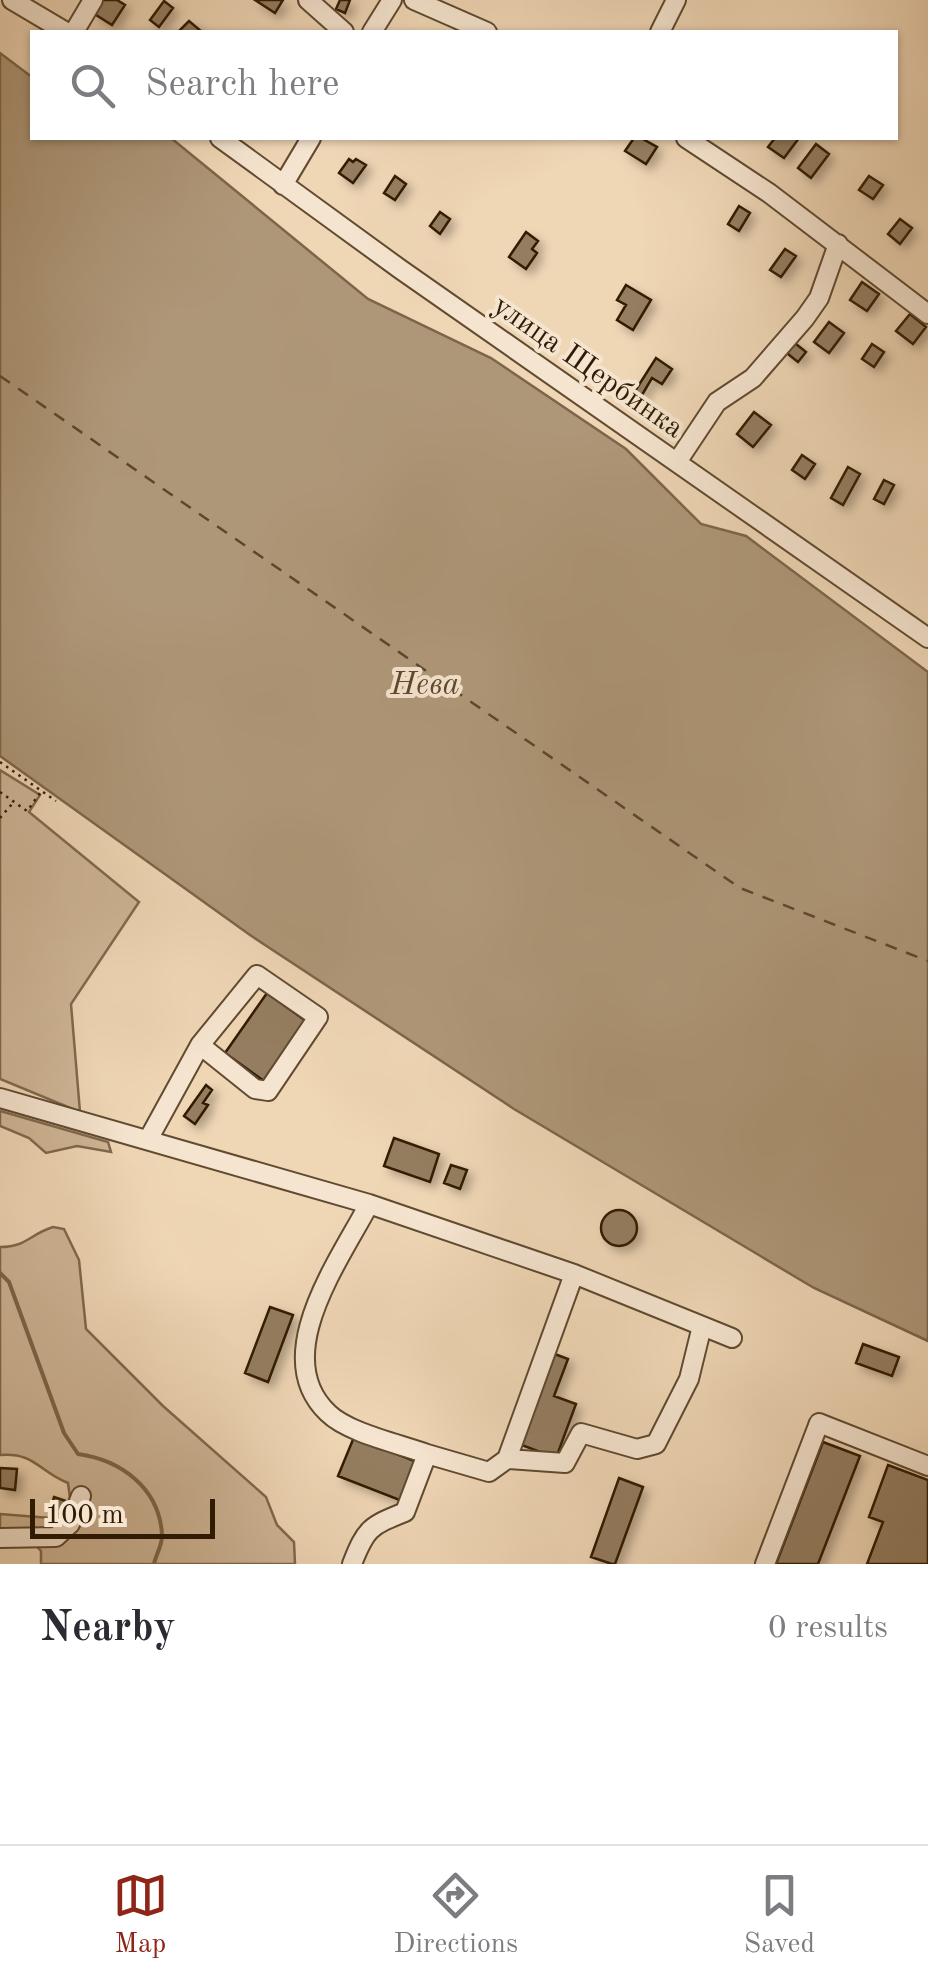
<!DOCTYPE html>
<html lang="en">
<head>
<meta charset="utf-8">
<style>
  :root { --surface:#fff; --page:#f2f2f3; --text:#2b2b33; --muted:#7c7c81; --line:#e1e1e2; --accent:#8f2418 }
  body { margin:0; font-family:"Old Standard TT",serif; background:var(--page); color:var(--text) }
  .scale { position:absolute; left:30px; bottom:25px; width:185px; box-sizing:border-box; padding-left:10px; border:5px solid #311c03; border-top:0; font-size:28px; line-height:35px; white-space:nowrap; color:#311c03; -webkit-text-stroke:8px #f5e4cf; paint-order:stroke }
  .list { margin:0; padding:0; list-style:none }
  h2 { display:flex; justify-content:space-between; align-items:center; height:130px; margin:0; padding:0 40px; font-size:42px }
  h2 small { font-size:32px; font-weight:400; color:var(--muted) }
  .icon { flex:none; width:55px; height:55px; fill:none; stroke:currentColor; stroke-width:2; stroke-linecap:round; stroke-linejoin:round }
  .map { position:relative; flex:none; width:928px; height:1564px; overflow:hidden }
  .search { position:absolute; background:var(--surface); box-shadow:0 2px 8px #0004; left:30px; right:30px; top:30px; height:110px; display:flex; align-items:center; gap:25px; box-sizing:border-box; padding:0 35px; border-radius:0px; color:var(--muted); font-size:38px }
  .sheet { height:280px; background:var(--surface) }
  nav { display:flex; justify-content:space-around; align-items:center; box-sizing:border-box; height:140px; border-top:2px solid var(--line); background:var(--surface); font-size:28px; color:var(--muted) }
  nav a { display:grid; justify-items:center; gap:5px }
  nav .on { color:var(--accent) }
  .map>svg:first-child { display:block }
  .green { fill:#cfb697; stroke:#80694d; stroke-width:2.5 }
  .water { fill:#ae9778; stroke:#7c6649; stroke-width:2.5 }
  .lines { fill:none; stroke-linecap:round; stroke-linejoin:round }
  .stream { stroke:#7c6649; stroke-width:4 }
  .ferry { stroke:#5d472c; stroke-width:2.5; stroke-dasharray:12 10; stroke-linecap:butt }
  .building { fill:#947d60; stroke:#311c03; stroke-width:2.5; filter:url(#shadow) }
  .minor-casing { stroke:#604a30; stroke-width:22 }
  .path { stroke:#311c03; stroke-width:2.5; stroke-dasharray:2.5 5; stroke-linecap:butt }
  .minor { stroke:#f5e4cf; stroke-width:18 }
  .labels { text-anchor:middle; stroke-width:8; stroke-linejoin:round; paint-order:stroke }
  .street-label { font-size:30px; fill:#311c03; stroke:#f5e4cf }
  .water-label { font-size:32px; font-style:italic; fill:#5d472c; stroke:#f5e4cf }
</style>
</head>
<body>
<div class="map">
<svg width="928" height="1564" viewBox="0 0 928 1564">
  <defs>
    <filter id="shadow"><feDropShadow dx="5.5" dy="5.5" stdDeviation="5" flood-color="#0004"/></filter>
  </defs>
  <rect width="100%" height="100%" fill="#efd6b5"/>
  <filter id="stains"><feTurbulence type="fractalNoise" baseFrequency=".002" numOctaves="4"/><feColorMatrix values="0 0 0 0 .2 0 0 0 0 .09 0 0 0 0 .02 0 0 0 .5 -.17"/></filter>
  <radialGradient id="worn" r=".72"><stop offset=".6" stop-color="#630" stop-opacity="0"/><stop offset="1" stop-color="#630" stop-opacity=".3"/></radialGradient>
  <path class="green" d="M0,770L40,795L29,812L139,902L71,1004L80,1112L0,1079Z
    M0,1111L108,1142L111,1152L77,1146L46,1153L29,1138L0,1126Z
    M53,1227L64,1229L79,1260L86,1329L163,1406L266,1497L277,1525L294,1542L295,1564H41V1551L28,1537L0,1535V1514L63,1519L70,1498L68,1483C39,1472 35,1452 0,1455V1247C27,1247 30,1234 53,1227Z"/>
  <path class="water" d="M0,53L32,77V138H171L368,299L491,358L626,449L701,524L746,536L928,672V1341L814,1288L514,1109L250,935L0,756Z"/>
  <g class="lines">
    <path class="stream" d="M0,1273L9,1282L64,1433L78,1454C121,1460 159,1488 162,1534C163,1544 156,1554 154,1564"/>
    <path class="ferry" d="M0,376L740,888L928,961"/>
  </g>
  <path class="building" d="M101,0H117L125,5L112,25L93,13Z
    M255,0H283L275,13Z
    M340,0H350L345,13L336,9Z
    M164,1L173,8L159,27L150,20Z
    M189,21L202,32H178Z
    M634,138H641L657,147L646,164L625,151Z
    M775,138H799L784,158L768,147Z
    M816,144L829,154L811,178L798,168Z
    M349,159L353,162L356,159L366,165L353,183L339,173Z
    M395,176L406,184L395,200L384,193Z
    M869,176L883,185L873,199L859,190Z
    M739,206L750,213L739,231L728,224Z
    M440,212L450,219L440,234L430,226Z
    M900,219L912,228L900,244L888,234Z
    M526,232L538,241L532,249L537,253L526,269L509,257Z
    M785,249L796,256L781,277L770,270Z
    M862,282L879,294L867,311L850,300Z
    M626,285L651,300L633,330L617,320L626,305L617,300Z
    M910,314L926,327L913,344L896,331Z
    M829,322L844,333L829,353L814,342Z
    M791,340L806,352L798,362L783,350Z
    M872,344L884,352L874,367L862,359Z
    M656,358L672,369L662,384L652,378L642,395L635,391Z
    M754,412L771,425L753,447L737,434Z
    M802,455L815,464L805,479L792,470Z
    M848,467L860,474L843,505L831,498Z
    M884,480L894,485L884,504L874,499Z
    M267,993L306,1021L264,1081L225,1053Z
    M206,1085L212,1090L203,1103L208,1105L195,1124L184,1116Z
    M394,1138L439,1154L430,1182L384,1166Z
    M451,1165L467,1170L460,1189L444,1183Z
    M601 1228a18 18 0 1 1 36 0a18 18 0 1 1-36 0Z
    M270,1307L293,1315L268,1382L245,1373Z
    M863,1344L899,1357L892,1376L856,1363Z
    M552,1353L568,1359L554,1396L576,1404L556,1458L519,1444Z
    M354,1437L417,1462L402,1501L338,1476Z
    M823,1442L860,1456L818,1564H776Z
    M888,1465L928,1480V1564H867L883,1522L869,1517Z
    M0,1468L17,1469L15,1490L0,1488Z
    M619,1478L643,1487L615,1564H612L591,1557Z
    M54,1497L66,1501L61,1515L50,1511Z"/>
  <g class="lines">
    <defs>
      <path id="minor" d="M12,0L66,32
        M308,0L344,32
        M414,0L487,32
        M74,32L93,0
        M372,32L392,0
        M660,32L676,0
        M220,138L400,269L928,638
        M686,138L769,193L928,314
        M283,185L311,138
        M677,462L717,402L753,378L805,318L819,298L838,244
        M0,1098L369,1204L574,1274L732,1338
        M149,1138L200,1045L257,975L318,1017L268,1091L255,1089L200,1045
        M427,1454L489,1472L507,1459L574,1274
        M507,1459L565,1463L581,1433L637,1449L656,1444L689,1379L702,1326
        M0,1538L56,1537L70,1524L81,1496
        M352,1564C366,1528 370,1526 405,1512L427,1454C400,1444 348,1433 328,1413C268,1356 340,1260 369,1204
        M765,1564L819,1423L928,1466"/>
    </defs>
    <use href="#minor" class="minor-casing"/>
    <path class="path" d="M0,762L56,801
      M0,792L27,811L41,792
      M0,818L12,804"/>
    <use href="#minor" class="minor"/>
  </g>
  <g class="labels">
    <g class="street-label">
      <text transform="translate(589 366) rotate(35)" y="10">улица Щербинка</text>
    </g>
    <g class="water-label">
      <text x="425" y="694">Нева</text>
    </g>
  </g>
  <rect width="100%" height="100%" filter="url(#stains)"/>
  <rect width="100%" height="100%" fill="url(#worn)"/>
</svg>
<div class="scale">100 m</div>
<div class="search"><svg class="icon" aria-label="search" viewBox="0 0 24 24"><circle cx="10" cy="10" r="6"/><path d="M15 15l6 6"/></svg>Search here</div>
</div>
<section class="sheet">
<h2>Nearby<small>0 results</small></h2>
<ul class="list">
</ul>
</section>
<nav>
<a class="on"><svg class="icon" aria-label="map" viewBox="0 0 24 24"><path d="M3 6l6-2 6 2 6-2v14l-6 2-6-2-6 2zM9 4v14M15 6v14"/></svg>Map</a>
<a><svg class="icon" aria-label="directions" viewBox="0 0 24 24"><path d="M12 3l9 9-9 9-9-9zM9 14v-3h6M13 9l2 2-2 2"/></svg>Directions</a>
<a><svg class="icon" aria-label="saved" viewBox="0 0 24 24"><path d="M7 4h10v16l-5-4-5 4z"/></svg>Saved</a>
</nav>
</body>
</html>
